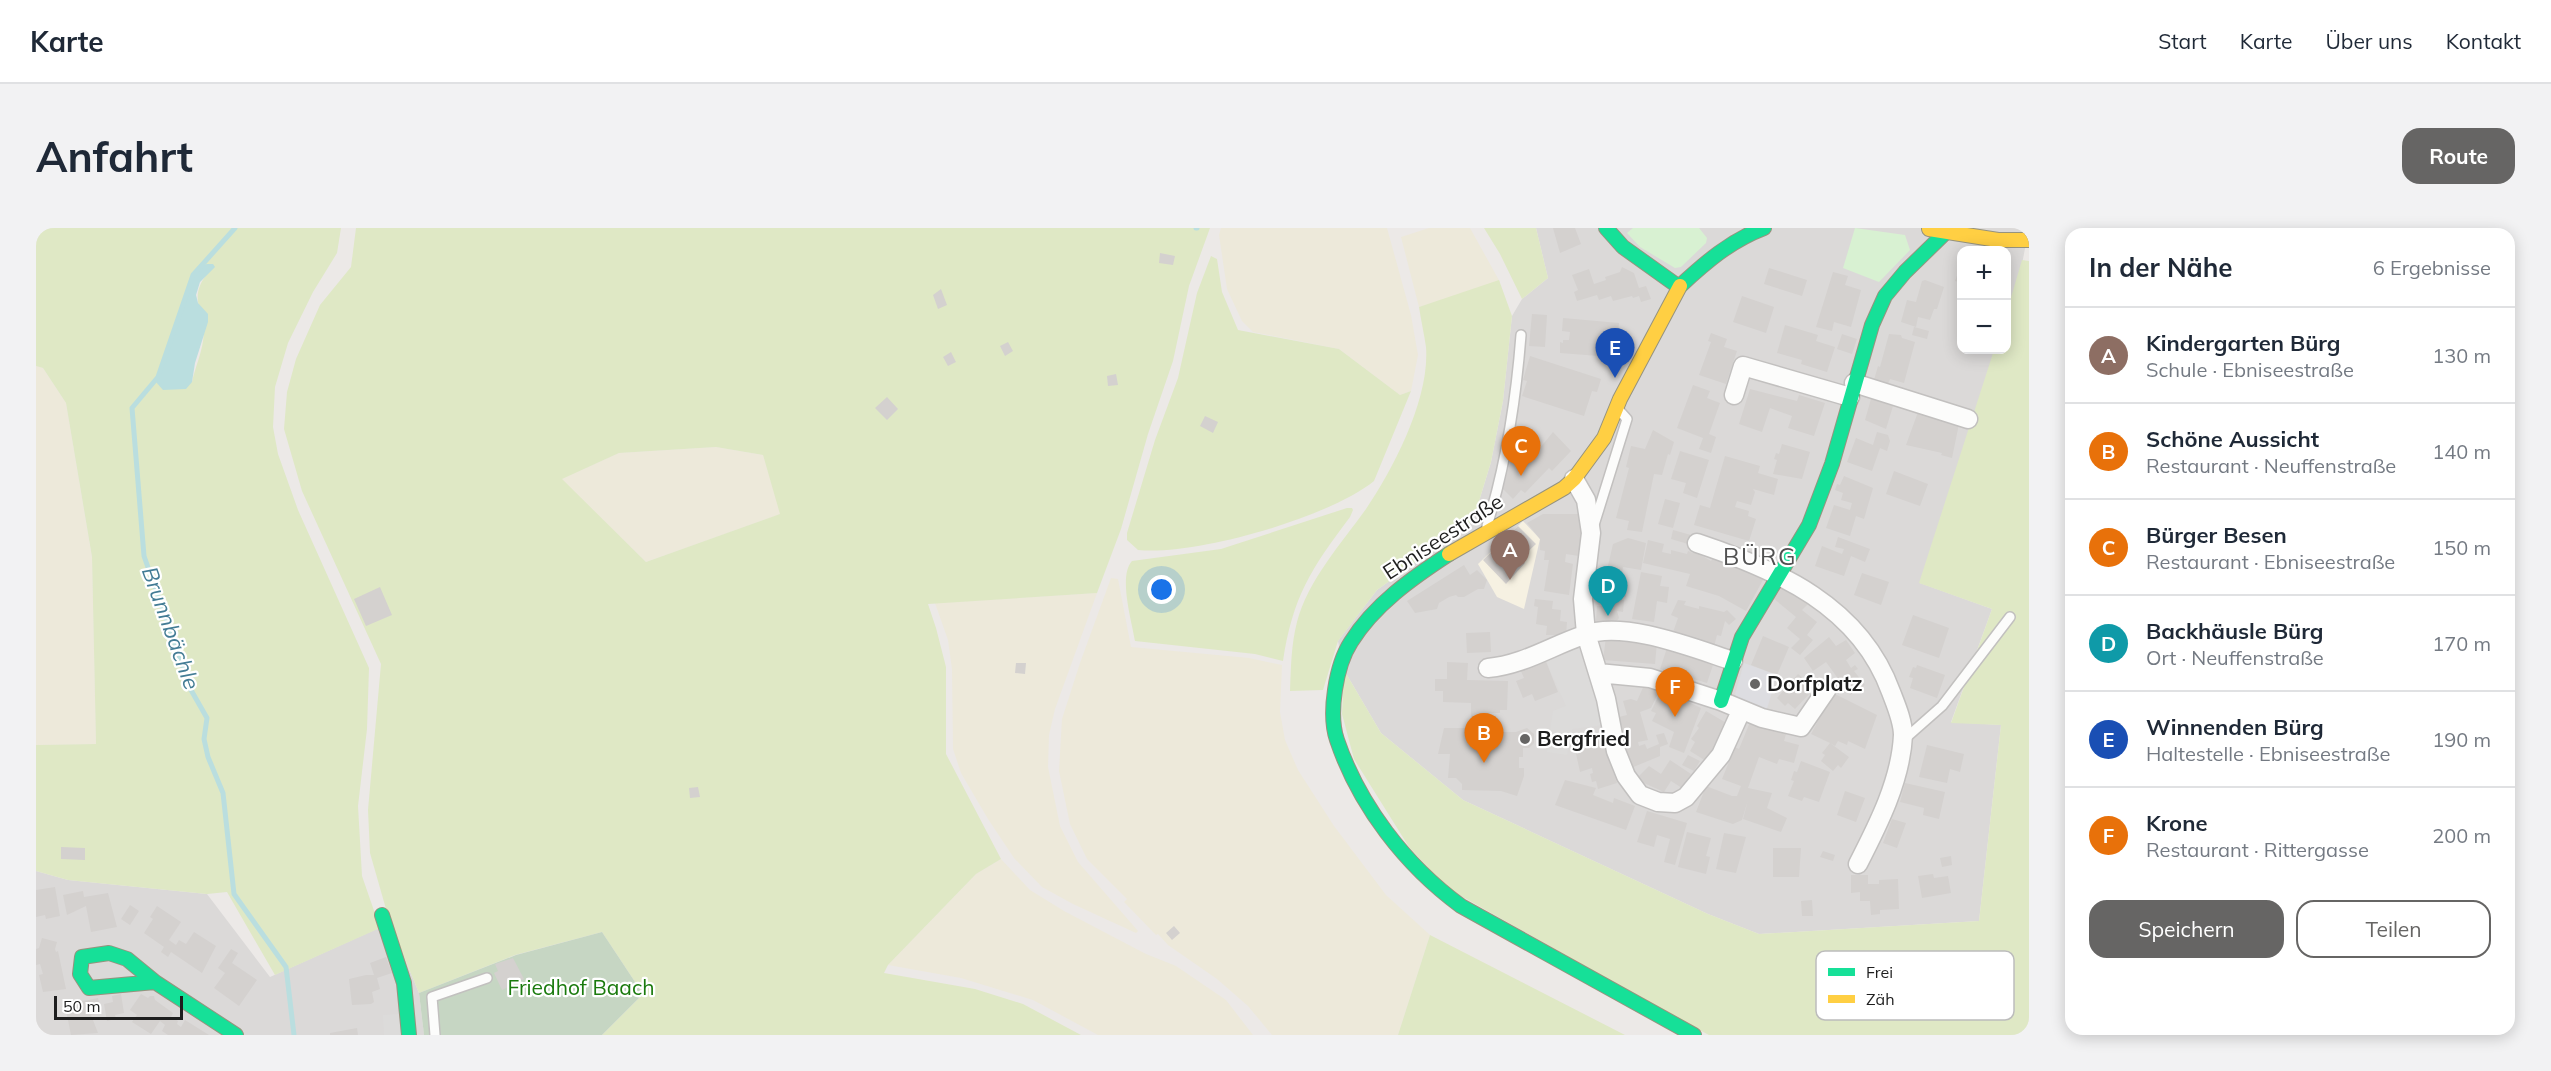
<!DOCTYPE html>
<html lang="de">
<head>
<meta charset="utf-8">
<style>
  :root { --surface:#fff; --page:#f2f2f3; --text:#1f2937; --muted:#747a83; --line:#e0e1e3; --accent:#666564 }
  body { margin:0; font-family:Mulish,sans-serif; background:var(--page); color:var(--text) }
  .controls { position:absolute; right:18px; top:18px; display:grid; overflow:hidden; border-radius:12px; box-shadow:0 3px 15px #0003 }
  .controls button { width:54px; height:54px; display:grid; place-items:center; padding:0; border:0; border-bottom:2px solid var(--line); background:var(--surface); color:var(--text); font:30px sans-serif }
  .scale { position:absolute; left:18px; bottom:15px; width:129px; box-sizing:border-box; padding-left:6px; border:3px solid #1e1e1e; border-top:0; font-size:16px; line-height:21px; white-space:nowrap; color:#1e1e1e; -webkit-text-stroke:4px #fff; paint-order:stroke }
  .you { position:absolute; left:1126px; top:362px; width:21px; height:21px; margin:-15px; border:4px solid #fff; border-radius:50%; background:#1a73e8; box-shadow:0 0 0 9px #1a73e833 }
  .badge { display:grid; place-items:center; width:39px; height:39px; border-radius:50%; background:var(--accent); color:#fff; font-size:20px; font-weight:700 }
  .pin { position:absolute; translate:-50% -50px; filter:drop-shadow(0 2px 3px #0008) }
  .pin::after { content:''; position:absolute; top:32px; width:21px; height:18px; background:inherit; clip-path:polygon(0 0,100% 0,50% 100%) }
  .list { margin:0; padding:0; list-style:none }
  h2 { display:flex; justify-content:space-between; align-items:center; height:78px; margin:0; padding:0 24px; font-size:26px }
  h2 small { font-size:20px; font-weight:400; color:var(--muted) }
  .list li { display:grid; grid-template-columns:39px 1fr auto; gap:18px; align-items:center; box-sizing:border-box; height:96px; padding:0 24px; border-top:2px solid var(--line) }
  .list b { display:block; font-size:22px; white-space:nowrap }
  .list p { margin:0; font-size:20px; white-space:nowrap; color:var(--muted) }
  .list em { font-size:20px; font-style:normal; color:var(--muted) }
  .actions { display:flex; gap:12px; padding:18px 24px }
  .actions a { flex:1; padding:14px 0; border:2px solid var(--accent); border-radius:18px; text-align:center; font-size:21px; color:var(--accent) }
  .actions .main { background:var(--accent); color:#fff }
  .map { position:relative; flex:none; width:1993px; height:807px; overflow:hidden; border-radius:18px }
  header { display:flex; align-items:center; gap:36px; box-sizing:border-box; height:84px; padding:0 30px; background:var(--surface); border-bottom:2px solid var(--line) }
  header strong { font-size:28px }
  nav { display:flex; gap:33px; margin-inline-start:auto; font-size:21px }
  .intro { display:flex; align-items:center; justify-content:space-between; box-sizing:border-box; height:144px; padding:0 36px }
  h1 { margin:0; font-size:42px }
  .button { padding:15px 27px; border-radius:18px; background:var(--accent); color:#fff; font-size:21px; font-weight:700 }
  main { display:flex; gap:36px; padding:0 36px }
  aside { flex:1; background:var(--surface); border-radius:18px; box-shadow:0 3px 15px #0003 }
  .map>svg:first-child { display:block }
  .residential { fill:#dbd9d8 }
  .education { fill:#f6f1e2 }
  .farmland { fill:#ede9da }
  .grass { fill:#dfe8c5; fill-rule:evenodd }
  .cemetery { fill:#c6d6c3 }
  .park { fill:#d8f1d2 }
  .parking { fill:#dcdbda }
  .plaza { fill:#dddde1 }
  .water { fill:#badedf }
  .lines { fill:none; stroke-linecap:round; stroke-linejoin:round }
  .stream { stroke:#badedf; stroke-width:5 }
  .building { fill:#d4d1cf }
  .lane-casing { stroke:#c2c0bf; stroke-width:12 }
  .street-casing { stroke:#c2c0bf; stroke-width:21 }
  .fast-casing { stroke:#96937e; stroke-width:16 }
  .slow-casing { stroke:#96937e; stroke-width:16 }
  .lane { stroke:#fcfcfb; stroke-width:9 }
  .street { stroke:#fcfcfb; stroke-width:18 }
  .fast { stroke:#16e098; stroke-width:14 }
  .slow { stroke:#ffcf43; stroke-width:14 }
  .poi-dot { fill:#666564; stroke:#fff; stroke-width:2 }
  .labels { text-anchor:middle; stroke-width:4.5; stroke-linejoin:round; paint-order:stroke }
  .street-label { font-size:21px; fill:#1e1e1e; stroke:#fff }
  .poi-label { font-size:21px; font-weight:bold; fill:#1e1e1e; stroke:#fff; text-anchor:start }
  .park-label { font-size:21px; fill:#1a7a0d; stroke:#fff }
  .water-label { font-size:22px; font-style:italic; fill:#437c95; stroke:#fff }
  .quarter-label { font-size:24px; letter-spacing:1.5px; fill:#515151; stroke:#fff }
  .key { fill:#fff; stroke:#bcbcbc; stroke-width:1.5 }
  .key-label { font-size:16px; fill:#1e1e1e }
</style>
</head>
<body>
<header>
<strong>Karte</strong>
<nav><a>Start</a><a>Karte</a><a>Über uns</a><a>Kontakt</a></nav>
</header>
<div class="intro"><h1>Anfahrt</h1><a class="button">Route</a></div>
<main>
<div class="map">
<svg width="1993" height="807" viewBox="0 0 1993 807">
  <rect width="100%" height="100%" fill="#ece9e7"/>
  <path class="residential" d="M1500,0H1993L1986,36L1971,87L1970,22H1926V122H1960L1884,355L1956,381L1915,494L1965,497L1943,693L1723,706L1672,686L1427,572L1345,505L1308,442L1302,413L1341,362L1437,293L1455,234L1467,173L1476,88L1486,71L1512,50Z
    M0,643L32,652L171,666L234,749L354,695L383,765L388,807H0Z"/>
  <path class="education" d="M1487,293L1504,311L1488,381L1461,369L1442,336Z"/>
  <path class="farmland" d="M1185,0H1351L1375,87L1382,127L1375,163L1364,167L1303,121L1217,104L1206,93L1191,61L1183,7Z
    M1393,0H1434L1464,54L1383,79L1365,9Z
    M0,138L7,140L30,175L56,330L60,516L0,517Z
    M680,219L727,227L745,286L610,334L525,251L583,225Z
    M1075,350L1082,351L1095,419L1213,430L1246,437L1244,484L1249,512L1262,542L1298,598L1350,667L1394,707L1362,807H1236L1212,778L1181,751L1132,717L1122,706L1120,707L1088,674L1091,671L1051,631L1034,596L1023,543L1026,491L1044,435Z
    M1061,365L1019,481L1013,507L1012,539L1024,598L1042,634L1102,703L1100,705L1037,676L1006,659L978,630L952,591L925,545L917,521L916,441L912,412L899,375Z
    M965,631L994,662L1028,683L1110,726L1140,738L1190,772L1217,807H1062L997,772L925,750L852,737L940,646Z"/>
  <path class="grass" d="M0,0H305L301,25L277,64L252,115L239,159L237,199L242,226L262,282L333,440L331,501L322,578L326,648L344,700L239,747L191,664L171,666L32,652L0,643V517L60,516L56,329L30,175L7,140L0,138ZM164,39L174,42C148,73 172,82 167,113C165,127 159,140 156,154L122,149L157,47Z
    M320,0H1174L1153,58L1137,133L1112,206L1085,301L1061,365L892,376L900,400L910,439V526L965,631L940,646L852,737L848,745L939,761L987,776L1045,807H566L607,766L566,704L479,727L383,765L354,695L334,625L332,582L345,436L266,263L248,201L251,164L260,131L284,77L315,39ZM680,219L727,227L744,286L610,334L526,251L583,225Z
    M1448,0H1500L1512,50L1486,71L1464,26Z
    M1175,28L1181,31L1186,64L1202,102L1303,121L1364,167L1375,163L1338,253C1294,289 1160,328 1102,322L1091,312V305L1119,212L1142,150L1161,65Z
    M1986,32L1993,33V807H1673L1648,794L1411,660L1373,619L1318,531L1306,486L1308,442L1345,505L1427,572L1672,686L1723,706L1943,693L1965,497L1915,495L1956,381L1883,355L1958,122H1970L1971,83Z
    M1463,52L1476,88L1467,173L1455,234L1437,293L1341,362L1302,413L1287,462L1254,463C1255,440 1255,417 1261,394C1272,352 1305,316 1330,281C1358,240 1394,170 1390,119C1388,106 1385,92 1383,79Z
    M1311,280H1316L1317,282L1314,289C1275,341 1257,368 1247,433L1219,426L1099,413C1096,394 1082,348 1096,333L1185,321Z
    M1394,707L1589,807H1362Z"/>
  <path class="cemetery" d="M566,704L607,766L566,807H388L383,765L480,727Z"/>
  <path class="park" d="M1597,0H1663L1671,10L1670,15L1645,39L1639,40L1604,19L1591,5Z
    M1819,0L1869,7L1874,22L1843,54L1807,40Z"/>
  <path class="parking" d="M1544,419L1555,443L1568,497L1536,501L1531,527L1511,524L1517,483L1530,478L1509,431Z
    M363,786L364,807H348L347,787Z"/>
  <path class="plaza" d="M1708,435L1741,447L1730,484L1702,471L1699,466Z"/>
  <path class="water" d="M171,36H177L179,39L164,54L160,67L162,75L172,86V94L159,135L156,154L150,161L127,162L120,154L122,149L157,47L164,39Z"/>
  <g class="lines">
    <path class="stream" d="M199,0L157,47L122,149L96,180L108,328L155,462L171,490L168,511L172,529L187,565L198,666L250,739L258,807
      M1160,0H1161"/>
  </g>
  <path class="building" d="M1517,0H1539L1545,16L1524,25Z
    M1124,25L1139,28L1137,37L1123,35Z
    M1926,34V55L1919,53Z
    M1586,39L1598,45L1603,60L1610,58L1615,71L1605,74L1603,68L1597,70L1596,68L1577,73L1575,68L1563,72L1561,67L1541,73L1538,64L1542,62L1536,47L1553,41L1558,56L1570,52L1569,49L1584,44Z
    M1733,40L1771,52L1766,68L1728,56Z
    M1797,44L1812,48L1809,57L1825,62L1815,99L1798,94L1796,103L1780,99Z
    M1889,52L1908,59L1901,81H1898L1894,92L1882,89L1880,99L1865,94L1871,72L1880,74L1886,53Z
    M905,61L911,77L902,81L897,67Z
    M1706,68L1738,79L1730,105L1697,94Z
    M1496,86L1511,87L1509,119L1493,118Z
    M1527,90L1583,95L1582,107H1578L1576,129L1524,125V114L1527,115V112H1533L1534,104L1526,103Z
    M1749,97L1782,107L1780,113L1799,119L1791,144L1765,136L1766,132L1741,125Z
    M1878,99L1893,103L1891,111L1876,107Z
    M1675,105L1691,111L1688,119L1701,123L1690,156L1663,147L1675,114L1672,113Z
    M1806,106L1821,111L1816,126L1801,121Z
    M1853,106L1865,107L1866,110L1879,114L1868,155L1854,151L1852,156L1838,152L1842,138L1844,139Z
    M972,114L977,123L969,128L964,118Z
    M915,124L920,134L912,138L907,129Z
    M1494,128L1565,151L1561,164L1556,163L1548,188L1486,168L1491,153L1487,152Z
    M1080,146L1082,157L1072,158L1071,148Z
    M1657,157L1674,163L1671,170L1684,175L1673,206L1680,209L1675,225L1663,221L1667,210L1641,200Z
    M1714,161L1761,173L1763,167L1789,175L1778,208L1752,200L1756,188L1734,180L1726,204L1703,196Z
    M851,169L862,181L851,192L839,180Z
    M1835,171L1857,178L1850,201L1829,192Z
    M1882,184L1923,196L1916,230L1905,227L1906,225L1870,217Z
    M1169,188L1182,194L1177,205L1164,198Z
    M1617,202L1638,214L1634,227L1632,226L1626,247L1618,246L1606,304L1591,302L1593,293L1580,290L1593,240L1590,239L1595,218L1609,221Z
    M1517,204L1535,223L1516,243L1513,240L1489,265L1485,262L1477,271L1467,261L1479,216L1491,219L1499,226Z
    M1841,204L1852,207L1854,213L1851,223L1844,220L1836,243L1811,234L1820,210L1837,217Z
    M1746,216L1774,224L1766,251L1737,246L1741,232L1738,231L1740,225L1743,226Z
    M1644,223L1673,232L1661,270L1647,265L1650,255L1635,251Z
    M1689,228L1724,238L1722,245L1742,251L1738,267L1717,261L1719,264L1715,277L1701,273L1699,279L1713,283L1712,288L1720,291L1713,313L1658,297L1664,277L1674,280Z
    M1858,243L1892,256L1884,278L1850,266Z
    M1808,248L1837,260L1828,291L1820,288L1814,308L1790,300L1798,277L1814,282L1816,275L1805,272L1807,265L1799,262L1801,256L1804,257Z
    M1629,271L1644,275L1637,300L1622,296Z
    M1507,286H1542L1545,305L1543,328L1530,326L1529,334L1537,336L1533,367L1508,363L1513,332H1508L1509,323L1504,322V311L1491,295Z
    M1482,298L1500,316L1485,330L1489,335L1470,356L1447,332Z
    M1637,302L1655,307L1652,316L1635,311Z
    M1802,309L1834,321L1829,334L1815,328L1808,348L1779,338L1786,318L1806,326L1808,321L1799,319Z
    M1592,310L1610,315L1605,342L1587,339L1586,346L1571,342L1577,316Z
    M1612,312L1628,316L1626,324L1635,326V322L1651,326L1652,323L1657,325L1658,323L1675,333L1677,330L1696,336L1727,352L1710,383L1683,368L1650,358L1654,346L1607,335Z
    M1428,337L1434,347L1441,342L1451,352L1448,361H1442L1428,369H1422L1420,367L1413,369L1403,375L1401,381L1379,385L1371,373Z
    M1558,344L1578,347L1577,353L1590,355V369L1555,365Z
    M1605,344L1626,348L1624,358L1633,359L1631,375L1621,373L1618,394L1596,391Z
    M1826,345L1853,354L1845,377L1818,367Z
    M1747,358L1755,365L1757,362L1773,375L1766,382L1781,394L1771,407L1777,412L1764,427L1755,420L1764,411L1751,400L1760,389L1737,370Z
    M344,359L356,387L330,398L318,371Z
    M1499,371L1517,373L1516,381L1525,382L1524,393L1531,394L1530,407H1510L1511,398L1500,396L1502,379L1498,378Z
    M1578,371L1588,372L1587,384L1581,383L1583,390L1580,394H1560L1561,378L1577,379Z
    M1642,372L1650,373L1648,377L1663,381V378L1688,384L1691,382L1700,391L1693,397L1689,393L1685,408L1681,407L1678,419L1636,407L1642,390L1635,387Z
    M1877,387L1913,400L1903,430L1866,417Z
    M1454,404L1455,424L1431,425L1430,405Z
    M1727,408L1753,419L1741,447L1715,437Z
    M1570,409L1621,414L1619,436L1567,432Z
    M1793,409L1800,418L1810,412L1819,425L1810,432L1815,440L1819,437L1822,441L1818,443L1829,457L1814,467L1790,434L1777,443L1768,430Z
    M1632,417L1678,434L1671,455L1624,441Z
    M1509,431L1522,464L1499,473L1496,466L1487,470L1480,453L1488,450L1484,441Z
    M1411,434L1432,435L1431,452L1472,453L1471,482H1464V485H1454V492L1435,493V475L1407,474V463H1399V451H1411Z
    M980,435H990L989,446L979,445Z
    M1881,437L1909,447L1901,470L1874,460L1877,450L1873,449L1877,439L1880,440Z
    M1762,446L1779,460L1759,481L1752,475L1749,478L1741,470Z
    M1609,455L1624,461L1615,480L1604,484L1612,512L1602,514L1603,518L1609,516L1611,521L1623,516L1620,507L1628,505L1632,516L1624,519V528L1595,540L1587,519L1591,517L1583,489L1591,487L1587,473L1595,471L1601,473Z
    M1626,461L1665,480L1648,525L1633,519L1638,504L1616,493L1620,485L1615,483Z
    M1797,465L1841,487L1829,521L1812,513L1811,517L1802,513L1799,518L1794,515L1813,529L1805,540L1802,537L1797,543L1785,533L1789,527L1786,525L1794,515L1775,506Z
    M1670,483L1692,496L1670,533L1654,523L1659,514L1655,511L1663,500L1661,498Z
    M1714,494L1750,506L1748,513L1763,517L1758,535L1743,531L1741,536L1723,529L1712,560L1736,565L1731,580L1751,590L1745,604L1707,591L1712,572L1706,592L1697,596L1660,584L1670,558L1696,568H1701L1705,558L1686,551L1699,519L1703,521Z
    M1435,495H1459L1460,504H1480L1491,500L1498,506V515L1493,520H1487V529H1483V540H1488V548L1481,568L1465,563L1426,562V556L1420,550H1412L1414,526H1402L1408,500H1432V504L1436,503Z
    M1556,508L1557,515L1566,512L1581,555L1562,561L1560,553L1556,554L1554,546L1557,545L1556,540L1544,544L1539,521H1537L1539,509Z
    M1891,517L1928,526L1924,544L1914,541L1911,555L1883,549Z
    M1652,527L1664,533L1658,543L1646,537Z
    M1634,532L1655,546L1646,560L1635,553L1628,564L1608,555L1602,549L1613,538L1625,546Z
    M1765,533L1794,544L1783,574L1768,569L1766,573L1752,568L1758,553L1755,552L1758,543L1761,544Z
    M1529,552L1560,560L1557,567L1577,575L1578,570L1599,578L1590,602L1519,577Z
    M1869,555L1909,564L1903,591L1887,587L1888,580L1864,574Z
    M662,559L664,569L654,570L653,560Z
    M1809,563L1829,570L1820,594L1801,587Z
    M1611,583L1651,595L1639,637L1628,634L1634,611L1621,607L1618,619L1601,614Z
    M1856,591L1870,595L1861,620L1847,615Z
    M1651,604L1675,610L1670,628L1674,629L1670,646L1642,639Z
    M1688,605L1710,609L1700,645L1680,641Z
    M25,619L49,620V632L25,631Z
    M1737,620H1765L1763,649H1737Z
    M1787,623L1799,627L1797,633L1784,629Z
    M1915,628L1916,637L1906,639L1904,630Z
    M1897,646L1898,650L1912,648L1915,665L1886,670L1882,648Z
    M1815,647H1832V656H1843V652L1862,651L1863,681L1844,682V686L1835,687L1834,673H1824V664L1815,665Z
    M19,659L24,688L10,691L9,687L0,689V662Z
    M47,663L48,669L72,665L81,699L55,704L50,678L31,687L27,667Z
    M1776,672L1777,688H1766L1765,673Z
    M94,677L103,683L94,697L85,691Z
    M121,678L145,694L133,712L140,717L143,712L150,716L158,704L180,718L166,745L135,724L132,729L125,724L128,719L108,705L117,691L114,689Z
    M1138,698L1144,705L1136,712L1130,705Z
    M6,710L21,714L19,721L20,724L22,723L30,761L7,764L3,747L7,746L4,736L0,737V721L3,720Z
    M195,721L202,725L196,735L221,752L203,778L178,760L189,745L182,740Z
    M350,729L356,745L341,750L344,761L336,764L338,774L335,776L316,777L313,751L330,747H338L334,735Z
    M477,730L488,751L466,762L458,745L462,743L459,736Z
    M85,766L88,785L79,787L80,791L71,793L68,776L77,774L76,768Z
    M105,766L112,770L114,768H118L119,772L137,785L135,789L142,793L141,796L145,799L149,792L173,807H132L126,803L129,797L124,793L115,806L96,794L101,787L94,782Z
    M62,770L65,784L55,787L62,805L35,807L29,777Z
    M321,800L322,807H294V805Z"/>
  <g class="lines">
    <defs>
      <path id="lane" d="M1558,297L1591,191L1582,181
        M1451,298C1470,236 1480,172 1485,107
        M1867,506L1872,508L1906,478L1974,389
        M399,807L396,769L451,750"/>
      <path id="street" d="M1818,155L1932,191
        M1698,167L1707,138L1814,169
        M1538,251L1550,272L1555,305L1547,371L1550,406L1570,471L1580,523L1590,548L1604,567L1622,574L1639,575L1650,569L1685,527L1705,483
        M1661,315C1742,342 1824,378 1855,464C1860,477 1867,493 1867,507C1865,552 1842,597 1822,636
        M1452,440C1487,437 1515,418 1548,407C1588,392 1657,420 1697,433
        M1562,445L1614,450L1685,473L1726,490L1765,499L1791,461"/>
      <path id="fast" d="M1570,0L1587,19L1643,59
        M1644,58C1670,34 1694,13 1728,0
        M1413,326C1376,350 1338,377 1315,414C1300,437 1292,486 1301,512C1323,577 1369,637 1425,678L1658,807
        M1685,473L1706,409L1773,297L1796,236L1836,97L1849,68L1869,44L1910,4
        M346,687L368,755L373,807
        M119,754L53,760L44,746L46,729L73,725L91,731L119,754L200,807"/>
      <path id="slow" d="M1893,1L1962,12H1993
        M1413,326L1528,260L1538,251L1568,210L1584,171L1644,58"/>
    </defs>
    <use href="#lane" class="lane-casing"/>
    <use href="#street" class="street-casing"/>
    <use href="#fast" class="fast-casing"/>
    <use href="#slow" class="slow-casing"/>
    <use href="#lane" class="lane"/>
    <use href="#street" class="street"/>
    <use href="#fast" class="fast"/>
    <use href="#slow" class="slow"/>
  </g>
  <g class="poi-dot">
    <circle cx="1719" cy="456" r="6"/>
    <circle cx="1489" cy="511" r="6"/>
  </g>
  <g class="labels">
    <g class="street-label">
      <text transform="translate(1407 309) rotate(-33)" y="7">Ebniseestraße</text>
    </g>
    <g class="poi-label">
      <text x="1731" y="463">Dorfplatz</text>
      <text x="1501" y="518">Bergfried</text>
    </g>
    <g class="park-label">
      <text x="545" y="767">Friedhof Baach</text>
    </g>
    <g class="water-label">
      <text transform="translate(135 400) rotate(70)" y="8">Brunnbächle</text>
    </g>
    <g class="quarter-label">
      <text x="1724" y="337">BÜRG</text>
    </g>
  </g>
  <rect x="1780" y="723" width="198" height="69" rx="9" class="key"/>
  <rect x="1792" y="740" width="27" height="8" fill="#16e098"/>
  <rect x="1792" y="767" width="27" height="8" fill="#ffcf43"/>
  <g class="key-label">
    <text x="1830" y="750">Frei</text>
    <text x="1830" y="777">Zäh</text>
  </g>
</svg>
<div class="controls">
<button>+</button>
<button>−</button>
</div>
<div class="scale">50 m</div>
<div class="you"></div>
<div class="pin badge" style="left:1474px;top:352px;background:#8d6e63">A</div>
<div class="pin badge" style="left:1448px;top:535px;background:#e8710a">B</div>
<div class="pin badge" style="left:1485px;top:248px;background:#e8710a">C</div>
<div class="pin badge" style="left:1572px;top:388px;background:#0f9aa8">D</div>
<div class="pin badge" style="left:1579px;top:150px;background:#1a4fb4">E</div>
<div class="pin badge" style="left:1639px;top:489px;background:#e8710a">F</div>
</div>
<aside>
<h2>In der Nähe<small>6 Ergebnisse</small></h2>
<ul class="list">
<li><span class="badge" style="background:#8d6e63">A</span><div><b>Kindergarten Bürg</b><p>Schule · Ebniseestraße</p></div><em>130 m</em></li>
<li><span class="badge" style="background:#e8710a">B</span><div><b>Schöne Aussicht</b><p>Restaurant · Neuffenstraße</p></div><em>140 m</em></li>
<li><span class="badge" style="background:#e8710a">C</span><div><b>Bürger Besen</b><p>Restaurant · Ebniseestraße</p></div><em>150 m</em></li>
<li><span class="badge" style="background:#0f9aa8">D</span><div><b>Backhäusle Bürg</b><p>Ort · Neuffenstraße</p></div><em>170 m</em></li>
<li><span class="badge" style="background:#1a4fb4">E</span><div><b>Winnenden Bürg</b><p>Haltestelle · Ebniseestraße</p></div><em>190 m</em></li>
<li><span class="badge" style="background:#e8710a">F</span><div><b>Krone</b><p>Restaurant · Rittergasse</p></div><em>200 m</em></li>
</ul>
<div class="actions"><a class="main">Speichern</a><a>Teilen</a></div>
</aside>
</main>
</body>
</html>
